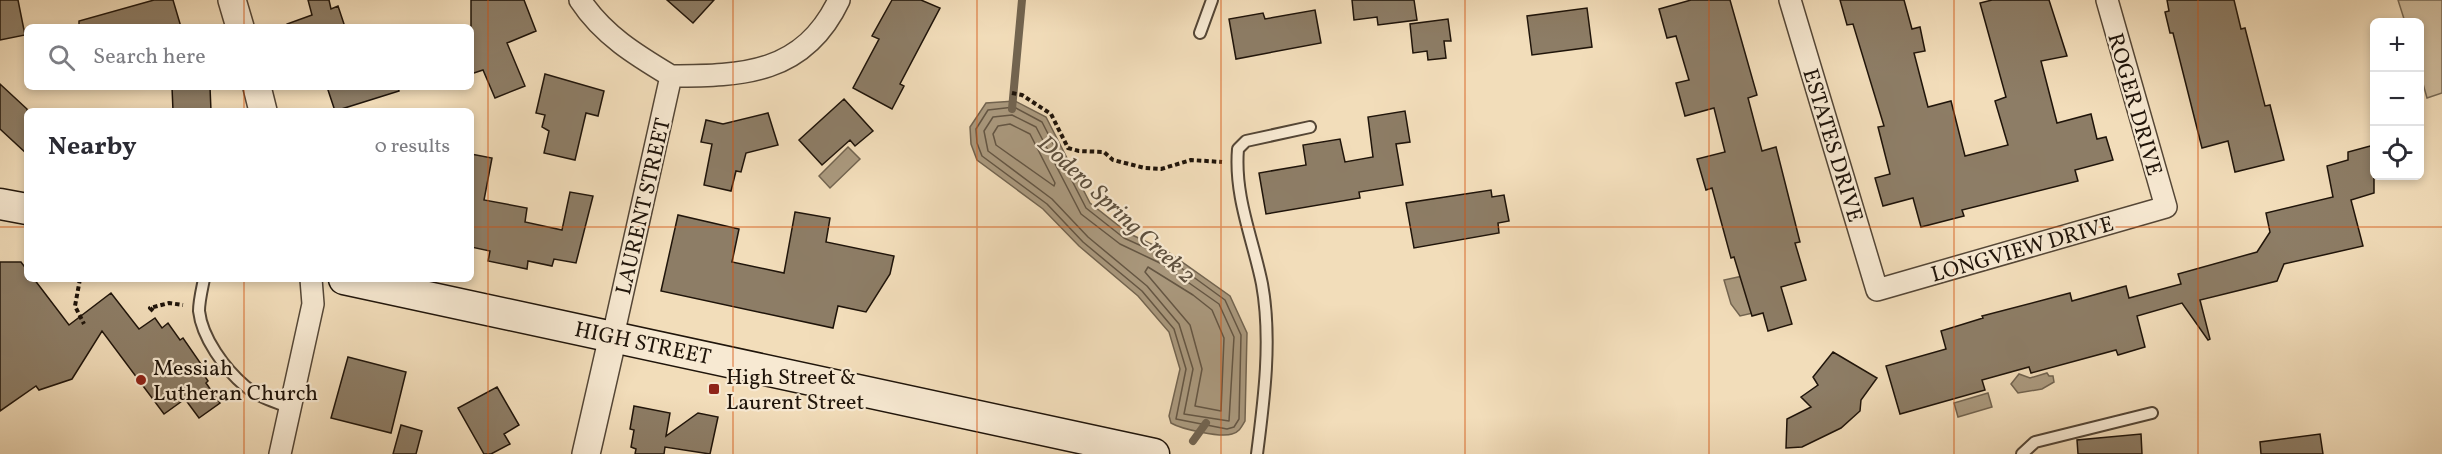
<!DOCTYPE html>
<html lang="en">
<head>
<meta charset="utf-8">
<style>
  :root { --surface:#fff; --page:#f7f7f7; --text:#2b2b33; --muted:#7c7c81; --line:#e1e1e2 }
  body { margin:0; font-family:Vollkorn,serif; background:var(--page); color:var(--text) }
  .controls { position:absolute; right:18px; top:18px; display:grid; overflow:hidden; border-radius:9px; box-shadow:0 3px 9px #0003 }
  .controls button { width:54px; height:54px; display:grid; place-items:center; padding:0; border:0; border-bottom:2px solid var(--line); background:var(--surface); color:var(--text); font:30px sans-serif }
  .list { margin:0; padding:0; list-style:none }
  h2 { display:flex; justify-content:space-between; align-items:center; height:78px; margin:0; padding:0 24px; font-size:26px }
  h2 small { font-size:20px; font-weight:400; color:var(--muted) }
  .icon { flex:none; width:33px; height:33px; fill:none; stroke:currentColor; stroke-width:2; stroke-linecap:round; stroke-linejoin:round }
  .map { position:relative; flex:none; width:2442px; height:454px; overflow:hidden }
  .search { position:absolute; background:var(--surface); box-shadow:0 3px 9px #0003; left:24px; top:24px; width:450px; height:66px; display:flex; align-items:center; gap:15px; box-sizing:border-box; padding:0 21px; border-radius:9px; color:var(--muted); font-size:22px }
  .panel { position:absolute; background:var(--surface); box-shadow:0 3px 9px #0003; left:24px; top:108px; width:450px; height:174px; border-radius:9px }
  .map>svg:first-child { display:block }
  .green { fill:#cebb9c; stroke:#766853; stroke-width:1.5 }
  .water { fill:#aa997e; stroke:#726450; stroke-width:1.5 }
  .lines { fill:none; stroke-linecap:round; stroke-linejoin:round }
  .shore { stroke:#645644; stroke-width:1.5 }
  .stream { stroke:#726450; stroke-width:8 }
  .building { fill:#8d7d66; stroke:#1f140a; stroke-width:1.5 }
  .service-casing { stroke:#544636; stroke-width:14 }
  .minor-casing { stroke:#544636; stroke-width:24 }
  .tertiary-casing { stroke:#544636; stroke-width:30 }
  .secondary-casing { stroke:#1f140a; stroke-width:33 }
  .path { stroke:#1f140a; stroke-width:4; stroke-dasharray:4.5 3; stroke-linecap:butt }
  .service { stroke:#f7e9d2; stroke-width:10 }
  .minor { stroke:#f7e9d2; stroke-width:21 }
  .tertiary { stroke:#f7e9d2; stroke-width:27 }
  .secondary { stroke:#f7e9d2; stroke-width:30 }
  .grid { fill:none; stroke:#d4520c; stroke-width:1.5; stroke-opacity:0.55 }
  .poi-dot { fill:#8f2418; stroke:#f7e9d2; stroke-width:2 }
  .labels { text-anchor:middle; stroke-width:4.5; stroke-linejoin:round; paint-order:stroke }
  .street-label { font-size:22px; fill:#1f140a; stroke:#f7e9d2 }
  .poi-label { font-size:22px; fill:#1f140a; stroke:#f7e9d2; text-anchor:start }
  .water-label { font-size:24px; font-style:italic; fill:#5e503e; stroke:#f7e9d2 }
</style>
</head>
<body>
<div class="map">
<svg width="2442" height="454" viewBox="0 0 2442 454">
  <rect width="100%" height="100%" fill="#f2ddba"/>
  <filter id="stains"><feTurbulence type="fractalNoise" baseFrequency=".00333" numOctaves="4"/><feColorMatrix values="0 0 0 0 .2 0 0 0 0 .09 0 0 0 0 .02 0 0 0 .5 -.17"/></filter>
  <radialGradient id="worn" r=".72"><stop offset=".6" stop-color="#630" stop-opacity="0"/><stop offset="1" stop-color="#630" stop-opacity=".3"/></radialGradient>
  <path class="green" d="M2398,0H2442V93L2427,98L2420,73V22H2405Z"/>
  <path class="water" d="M1015,101L1046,117L1090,203L1128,233L1168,252L1230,296L1247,333L1245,421C1241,428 1239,432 1232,434C1221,438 1181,429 1171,423L1169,416L1180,369L1169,332L1138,296L1079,246L1043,209L977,160L971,144L970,127L986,103Z
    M848,147L860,159L830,188L819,176Z
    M1743,276L1753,313L1740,316L1731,304L1724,280Z
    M2047,373L2049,376H2053L2054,382L2042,389L2018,393L2011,384L2019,374L2030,378Z
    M1988,393L1992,407L1958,417L1954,403Z"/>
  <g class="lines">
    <path class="shore" d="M1014,107L1042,122L1086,208L1124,238L1166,257L1225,300L1241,335L1239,419L1234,427L1227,429L1176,419L1186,369L1174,329L1142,291L1083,242L1047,204L982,156L977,143L976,129L988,110Z
      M1012,115L1036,127L1081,214L1120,244L1162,264L1219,304L1234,337L1229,421L1184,414L1193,369L1179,324L1147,286L1088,237L1052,199L988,151L984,131L993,117Z
      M1010,124L1030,134L1055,183L1054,186L996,145L993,134L998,126Z
      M1148,267L1193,295L1212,310L1224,338L1221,411L1195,406L1202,369L1190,325L1145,272Z"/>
    <path class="stream" d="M1012,109L1022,0
      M1193,441L1206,423"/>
  </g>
  <path class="building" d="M0,0H18L25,35L0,40Z
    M154,0H173L181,27H79V21Z
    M308,0H329L331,9L338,6L345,27H287V24L312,15Z
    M471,0H524L536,31L507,43L525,86L495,98L483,70L471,74Z
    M667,0H714L693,23Z
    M892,0H921L940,8L900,84L904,86L892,109L853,88L879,39L872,36Z
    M1352,0H1414L1417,20L1378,25L1377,17L1354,20Z
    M1691,0H1730L1757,95L1748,98L1762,151L1776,147L1800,242L1795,243L1806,280L1781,287L1792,324L1768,331L1763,313L1752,316L1734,257L1731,258L1712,188L1706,190L1697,159L1725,152L1714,108L1685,116L1676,83L1689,80L1676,36L1667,38L1659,9Z
    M1840,0H1904L1912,29L1920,27L1925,51L1914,53L1928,107L1951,101L1965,156L2008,145L1995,101L2006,97L1980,3L1992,0H2049L2067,56L2041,61L2057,123L2091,114L2097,139L2106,137L2113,160L2075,170L2078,181L1962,210L1964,216L1921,227L1913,198L1883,206L1875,178L1890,174L1878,127L1884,126L1853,24L1847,25Z
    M2167,0H2234L2241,29L2245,28L2265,106L2270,105L2284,160L2235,172L2228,141L2202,148L2173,33H2170L2165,12L2169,11Z
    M1587,8L1592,47L1532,55L1527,16Z
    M1315,10L1321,43L1236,59L1229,19L1263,13L1265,19Z
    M1448,19L1451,41H1444L1446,58L1428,60L1427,51L1413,53L1410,24Z
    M545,74L604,91L598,116L586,113L575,160L544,153L549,131L542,127L545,115L536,113Z
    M0,84L27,109V154L0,129Z
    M172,87H210L211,111H173Z
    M327,87H398L399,91L335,111Z
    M844,99L873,131L855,146L850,140L822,165L799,140Z
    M1405,111L1410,142L1396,144L1403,185L1359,192L1360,198L1266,214L1259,173L1306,165L1303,145L1340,139L1345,162L1373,157L1368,117Z
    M768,113L778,145L746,153L741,172L736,171L731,191L704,185L712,144L701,142L706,120L723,124Z
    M2374,145V193L2351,200L2363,246L2284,264L2277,281L2200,300L2210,339L2208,340L2182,303L2137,316L2145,347L2118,355L2116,350L2031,373L2029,367L1982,380L1985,390L1900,414L1886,366L1946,349L1941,331L1983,318L1982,316L2070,293L2072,301L2126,286L2129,298L2181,284L2178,274L2257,252L2270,232L2266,213L2333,197L2327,166L2348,160V152Z
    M471,154L492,158L484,200L527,208L525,222L562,230L570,192L593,196L576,263L554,259L552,266L528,261L527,269L488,261L490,251L471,247Z
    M1491,190L1492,197L1504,195L1509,221L1498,223L1499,233L1414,248L1406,203Z
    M795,212L830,218L826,242L894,256L890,274L866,312L838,306L833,328L661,291L678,215L739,229L732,262L784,273Z
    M0,262H21L27,270V279H34L69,325L111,293L139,329L155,318L162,328L168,323L180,340L183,338L201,364L198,366L208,381L206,383L220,403L199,418L185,399L164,414L102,331L72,379L39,390L36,386L0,411Z
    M1833,352L1877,378L1861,400L1860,411L1841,428L1802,447L1786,448L1787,419L1811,407L1801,397L1818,385L1813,377Z
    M348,357L406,372L391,433L331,418Z
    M497,387L519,425L504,434L510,444L491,454H484L458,408Z
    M634,406L670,413L666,436L698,413L718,417L710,454L665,447L664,454H635L636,449L631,447L634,430L630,429Z
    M401,425L422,431L416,454H393Z
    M2141,434L2142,454H2078L2077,440Z
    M2320,434L2323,454H2261L2260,442Z"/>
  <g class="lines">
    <defs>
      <path id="service" d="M1200,33L1212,0
        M204,279C202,289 199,301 199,311C202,338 225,369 245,386C258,397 275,402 291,408
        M1257,454C1264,400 1272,339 1262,284C1253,239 1234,197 1238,149L1246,141L1310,127
        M2022,454L2035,442L2152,413"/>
      <path id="minor" d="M580,0C603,35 636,55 671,76L613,336
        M1790,0L1877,290L2166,207L2107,0
        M671,76C743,76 804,74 839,0
        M280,454L313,304L311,279"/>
      <path id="tertiary" d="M232,0L240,27
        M257,87L263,111
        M586,454L613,336"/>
      <path id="secondary" d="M0,204L27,209
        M344,279L1154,454"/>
    </defs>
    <use href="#service" class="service-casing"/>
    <use href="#minor" class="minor-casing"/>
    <use href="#tertiary" class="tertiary-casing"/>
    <use href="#secondary" class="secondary-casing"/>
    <path class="path" d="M1012,93L1022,95L1051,114L1068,148L1079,151L1104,152L1113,160L1145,168L1161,169L1191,160L1222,162
      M80,279L75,306L84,324
      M153,311L150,308L169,303L183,305"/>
    <use href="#service" class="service"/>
    <use href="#minor" class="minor"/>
    <use href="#tertiary" class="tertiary"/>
    <use href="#secondary" class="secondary"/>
  </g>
  <path class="grid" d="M244,0V27M488,0V454M733,0V454M977,0V454M1221,0V454M1465,0V454M1709,0V454M1954,0V454M2198,0V454M244,87V111M0,227H27M471,227H2442M244,279V454"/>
  <g class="poi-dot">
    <circle cx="141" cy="380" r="6"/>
    <rect x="708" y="383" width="12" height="12" rx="3"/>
  </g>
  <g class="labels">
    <g class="street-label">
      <text transform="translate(2136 104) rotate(74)" y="8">ROGER DRIVE</text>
      <text transform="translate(1834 145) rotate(73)" y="8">ESTATES DRIVE</text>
      <text transform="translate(642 206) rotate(-77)" y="8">LAURENT STREET</text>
      <text transform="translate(2022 248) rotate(-16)" y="8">LONGVIEW DRIVE</text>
      <text transform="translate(643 342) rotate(12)" y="8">HIGH STREET</text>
    </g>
    <g class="poi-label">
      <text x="153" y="375">Messiah<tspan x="153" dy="25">Lutheran Church</tspan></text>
      <text x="726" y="384">High Street &amp;<tspan x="726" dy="25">Laurent Street</tspan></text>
    </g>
    <g class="water-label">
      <text transform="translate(1117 209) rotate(43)" y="8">Dodero Spring Creek 2</text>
    </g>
  </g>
  <rect width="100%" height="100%" filter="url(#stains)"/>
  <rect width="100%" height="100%" fill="url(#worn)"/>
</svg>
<div class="controls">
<button>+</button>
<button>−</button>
<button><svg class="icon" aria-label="locate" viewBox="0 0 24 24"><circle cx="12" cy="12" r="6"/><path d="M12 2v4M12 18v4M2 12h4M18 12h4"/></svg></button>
</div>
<div class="search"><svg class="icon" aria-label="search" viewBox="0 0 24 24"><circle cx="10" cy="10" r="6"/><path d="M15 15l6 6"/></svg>Search here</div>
<section class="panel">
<h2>Nearby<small>0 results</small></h2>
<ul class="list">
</ul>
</section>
</div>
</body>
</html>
